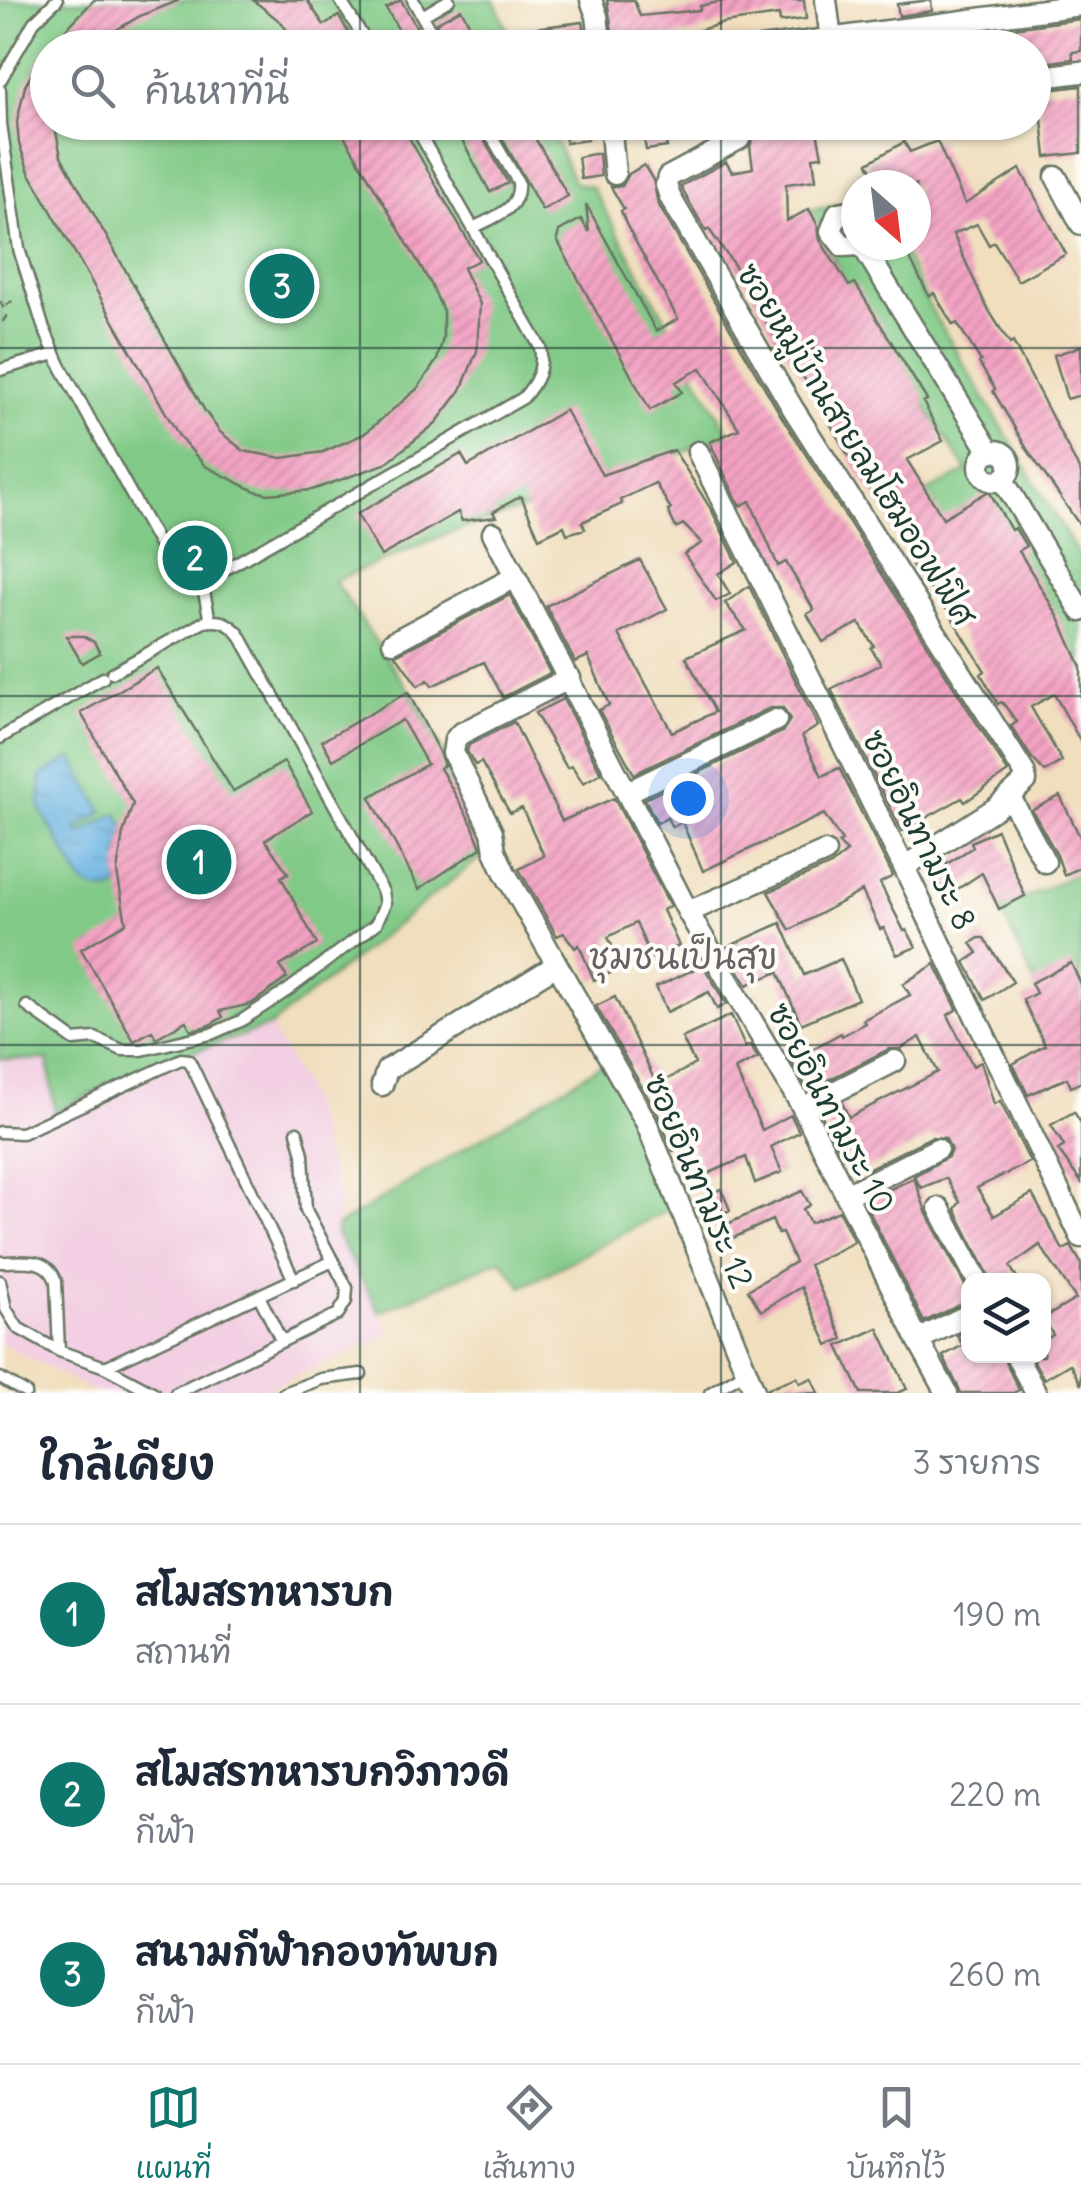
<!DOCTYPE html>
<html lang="th">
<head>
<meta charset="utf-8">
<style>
  :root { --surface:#fff; --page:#f2f2f3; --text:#1f2937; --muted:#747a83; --line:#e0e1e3; --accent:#0f766e }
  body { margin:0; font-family:Delius,"Playpen Sans Thai",sans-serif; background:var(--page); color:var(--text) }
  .controls { position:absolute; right:30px; bottom:30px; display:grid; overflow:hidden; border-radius:20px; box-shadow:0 2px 8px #0004 }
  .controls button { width:90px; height:90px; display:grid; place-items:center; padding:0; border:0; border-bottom:2px solid var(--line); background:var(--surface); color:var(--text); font:50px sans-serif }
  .compass { position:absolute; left:841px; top:170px; width:90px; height:90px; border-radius:50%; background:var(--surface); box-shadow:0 2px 8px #0004; rotate:152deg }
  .you { position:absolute; left:688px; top:798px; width:35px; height:35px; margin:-25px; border:8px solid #fff; border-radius:50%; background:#1a73e8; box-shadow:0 0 0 15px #1a73e833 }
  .badge { display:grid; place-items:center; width:65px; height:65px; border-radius:50%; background:var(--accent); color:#fff; font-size:32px; font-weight:700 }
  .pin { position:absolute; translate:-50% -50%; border:5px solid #fff; box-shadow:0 2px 10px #0006 }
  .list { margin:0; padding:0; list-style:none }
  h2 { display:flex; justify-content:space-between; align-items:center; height:130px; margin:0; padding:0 40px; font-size:42px }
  h2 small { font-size:32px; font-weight:400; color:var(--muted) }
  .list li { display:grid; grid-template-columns:65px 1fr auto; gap:30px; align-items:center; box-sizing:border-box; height:180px; padding:0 40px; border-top:2px solid var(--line) }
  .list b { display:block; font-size:38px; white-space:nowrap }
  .list p { margin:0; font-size:32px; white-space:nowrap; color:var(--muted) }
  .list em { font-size:32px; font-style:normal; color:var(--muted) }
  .icon { flex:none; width:55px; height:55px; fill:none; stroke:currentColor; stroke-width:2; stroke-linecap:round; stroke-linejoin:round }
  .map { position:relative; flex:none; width:1081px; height:1393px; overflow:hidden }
  .search { position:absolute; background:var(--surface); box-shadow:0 2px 8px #0004; left:30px; right:30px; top:30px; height:110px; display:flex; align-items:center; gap:25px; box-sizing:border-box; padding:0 35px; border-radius:55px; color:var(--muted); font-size:38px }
  .sheet { height:670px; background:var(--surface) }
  nav { display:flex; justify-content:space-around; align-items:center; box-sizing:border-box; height:140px; border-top:2px solid var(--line); background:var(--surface); font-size:28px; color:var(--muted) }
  nav a { display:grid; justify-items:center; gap:5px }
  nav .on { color:var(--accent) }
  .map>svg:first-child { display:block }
  .built { fill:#f2cfe2 }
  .green { fill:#80c986; stroke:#50835d; stroke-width:2.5 }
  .water { fill:url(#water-ripples); stroke:#44788b; stroke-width:2.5 }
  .building { fill:url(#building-hatch) }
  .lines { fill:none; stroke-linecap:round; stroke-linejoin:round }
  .lane-casing { stroke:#687564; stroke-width:15 }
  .street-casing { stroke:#687564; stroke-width:25 }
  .path { stroke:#687564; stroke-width:2.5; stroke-dasharray:8 8; stroke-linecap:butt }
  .lane { stroke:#fff; stroke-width:10 }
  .street { stroke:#fff; stroke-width:20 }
  .grid { fill:none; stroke:#1f3d34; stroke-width:2.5; stroke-opacity:0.55 }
  .labels { text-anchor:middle; stroke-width:8; stroke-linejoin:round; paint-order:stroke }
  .street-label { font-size:32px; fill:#1f3d34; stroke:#fdfcf7 }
  .neighbourhood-label { font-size:35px; fill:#6a6166; stroke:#fdfcf7 }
</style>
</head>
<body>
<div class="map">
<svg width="1081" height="1393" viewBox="0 0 1081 1393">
  <defs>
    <pattern id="water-ripples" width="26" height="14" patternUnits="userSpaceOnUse" patternTransform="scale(2.5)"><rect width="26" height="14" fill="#6ab4e2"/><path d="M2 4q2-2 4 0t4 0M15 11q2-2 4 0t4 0" fill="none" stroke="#5794b8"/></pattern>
    <pattern id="building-hatch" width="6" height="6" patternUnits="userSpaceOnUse" patternTransform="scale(2.5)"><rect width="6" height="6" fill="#f5a3c4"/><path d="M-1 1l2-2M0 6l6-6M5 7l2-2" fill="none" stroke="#c686a0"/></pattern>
  </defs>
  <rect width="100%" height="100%" fill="#fdfcf7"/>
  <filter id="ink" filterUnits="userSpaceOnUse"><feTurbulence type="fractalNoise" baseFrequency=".01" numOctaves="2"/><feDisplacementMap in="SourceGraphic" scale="20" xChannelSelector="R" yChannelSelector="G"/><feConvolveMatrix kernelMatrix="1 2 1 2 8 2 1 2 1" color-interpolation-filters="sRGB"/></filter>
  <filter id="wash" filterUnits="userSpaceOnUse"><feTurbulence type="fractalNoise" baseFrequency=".0048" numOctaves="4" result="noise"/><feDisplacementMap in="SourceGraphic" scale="40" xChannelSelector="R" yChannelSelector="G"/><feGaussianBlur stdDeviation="2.25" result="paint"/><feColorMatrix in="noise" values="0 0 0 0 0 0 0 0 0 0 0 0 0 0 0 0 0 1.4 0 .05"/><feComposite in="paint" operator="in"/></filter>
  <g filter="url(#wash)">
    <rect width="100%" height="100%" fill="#f0debd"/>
    <path class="built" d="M270,1026L304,1087L341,1203L336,1233L391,1334L258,1393H98L0,1343V1059L48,1060L56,1111L144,1068Z"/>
    <path class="green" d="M0,0H494L515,47L48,48V122L548,123L574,183L592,187L729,434L611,481L446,534L334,581L418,703L491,849L270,1026L144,1068L55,1112L48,1060L0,1059Z
      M856,201V245H900L929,306L1081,559V667L985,503L942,524L923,494L967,471L846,282L807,211Z
      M1081,871V1083L1001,910Z
      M604,1063L647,1142L673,1207L522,1287L501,1259L380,1312L336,1233L337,1226Z"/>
    <path class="water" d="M72,758L103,812L77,828L79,834L117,813L125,827L119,852L118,887C104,893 95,891 82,882L40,808L41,776Z"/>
    <g id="blocks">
      <path class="building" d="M94,0H178V1L140,16L113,32L96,48H48Z
        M253,0H307L324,25L339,16L357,48H298L282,23Z
        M401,0L420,33L430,48H394L405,41L386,8Z
        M607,0H634L640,16L700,10V6L727,0H804L806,19L780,22L779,15L724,23L700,30V33L614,43Z
        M931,0L932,11L899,16L897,4Z
        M461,9L479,41L468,48H449L436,23Z
        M1081,19V51L1072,52L1073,59L1036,64L1034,48H939L938,38Z
        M583,22L587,45L529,48L526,29Z
        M48,45V122H54L61,156L205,411L220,432L244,451L282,458L323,452L364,434L417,389L437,360L443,338V311L431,284L336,122H400L479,260L463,268L480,304L477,351L461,390L436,423L385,464L312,490L268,494L255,491L205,466L179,436L29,172L19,144L17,122L25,86Z
        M1081,86V153L1046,157L1039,91Z
        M452,122H474L508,183L490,192Z
        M493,122H526L568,196L542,210Z
        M563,122H584L587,140L566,143Z
        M675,122H706L708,137L666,143L667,147L646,150L642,127Z
        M790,122H815L822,156L813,157L816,180L786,184L787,221L809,209L818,226L820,240L849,286L855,283L927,400L923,402L943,441L907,460L943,518L989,491L1011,530L1015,528L1026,546L1019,551L1059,618L1081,667V742L1054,694L1031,707L1062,761L1045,772L1031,757L1011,726L1017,722L1002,702L998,704L981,674L985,671L948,611L912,566L916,563L900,537L904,535L859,475L808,384L773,334L747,284L709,229L706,231L683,191L681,186L726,162L732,172L753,168L750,147L753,135L764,129L790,125Z
        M937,141L965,204L1020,169L1066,254L1018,281L994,242L989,245L977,224L953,234L986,306L1010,344L1013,342L1081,473V527L1027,449L993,391L995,389L979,363L981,361L957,323L953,325L934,293L929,296L903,245H916V185H880L874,174L878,172L873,173L868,163L904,142L910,152Z
        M599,153L601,176L581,179L578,157Z
        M644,165L653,180L658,204L780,414L1008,772L965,802L962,798L902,831L831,689L881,664L871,648L874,646L859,623L823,642L807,614L814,610L786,562L778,566L750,501L740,506L724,473L710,442L739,429L701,368L676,382L682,392L650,410L557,240L559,231L581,219L589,232L586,204L656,331L678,319L626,224L621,211L624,209L611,187L622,186L629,174Z
        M1081,346V395L1067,399L1054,355Z
        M565,410L602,475L674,450L712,511L737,562L718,574L730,594L716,601L684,554L702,543L683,524L676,528L668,511L671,509L655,483L620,500L622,504L582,522L585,529L567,534L564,526L539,538L521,496L493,512L496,517L462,521L458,512L381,556L357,514L461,454L468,466Z
        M640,560L667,609L619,634L672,732L715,712L686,657L746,630L725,603L749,586L818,726L802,736L822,776L839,768L893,876L880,883L904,931L907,930L916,947L897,955L884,928L880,929L862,891L790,930L768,892L831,865L847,852L838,843L842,841L824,814L703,871L682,822L672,827L667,818L657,823L645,799L782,732L790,720L783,708H770L634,774L599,710L609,705L588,656L575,662L546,606Z
        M510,595L550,673L503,697L484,662L432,686L428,680L418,686L396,655Z
        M66,636H83L94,642L100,653L82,663Z
        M157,668L233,791L284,762L312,811L265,840L288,873L281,877L317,944L280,966L287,978L251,1004L220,1011L223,1017L208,1026L191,1030L186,1021L156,1038L152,1031L134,1041L81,949L126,923L117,872L123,833L133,804L81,713Z
        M408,692L439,752L444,765L440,768L472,824L481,848L419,889L370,797L427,764L402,720L333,760L322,741Z
        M563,699L601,773L583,783L572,766L567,768L535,713Z
        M514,722L562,821L614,798L670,906L663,910L679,946L651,958L636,923L608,937L622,968L594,980L579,945L575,948L564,933L557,936L519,869L544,856L522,808L510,813L481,762L475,765L467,751L469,745Z
        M1060,796L1081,839V867L1064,875L1057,855L1032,810Z
        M997,830L1025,896L999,909L982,873L947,896L933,873L973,847L971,842Z
        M781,923L804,975L841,959L858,999L801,1024L778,972L747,985L725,948Z
        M979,938H984L1013,982L985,1000L965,962L978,953L971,943Z
        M1071,963L1081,984V1082L1071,1087L1067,1078L1028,1095L1013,1064L1045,1045L1023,1000L1036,993L1031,983Z
        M935,964L957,1009L948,1015L973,1066L981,1062L994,1104L1000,1101L1030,1162L977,1188L994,1216L1032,1194L1063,1250L1071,1246L1081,1263V1385L1070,1364L1044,1379L1031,1356H1044V1340L1053,1335L1044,1318L1076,1299L1040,1245L1010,1266L1018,1280H991L955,1209L960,1202L946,1178L921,1188L914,1176L948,1157L951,1149L945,1138L931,1137L867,1169L856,1151L843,1157L821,1114L842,1103L849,1117L938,1072L920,1037L900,1049H889L808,1090L791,1061L841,1033L842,1036L865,1023L863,1020L910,995L903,984Z
        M703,965L726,1004L717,1009L709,992L667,1012L656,987Z
        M615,997L657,1085L695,1064L682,1038L731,1015L745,1047L750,1045L758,1058L735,1069L762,1130L791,1115L799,1132L771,1147L782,1172L755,1183L746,1157L705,1175L691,1144L673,1151L658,1115L596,1006Z
        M1074,1112L1081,1123V1182L1058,1150L1064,1146L1051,1125Z
        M914,1178L927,1214L968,1291V1301L924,1322L864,1201Z
        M721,1189L730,1210L703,1222L694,1201Z
        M802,1191L810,1205L803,1209L810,1223L839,1211L854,1242L809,1265L843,1339L828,1345L801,1287L761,1311L748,1290L795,1262L782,1233L778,1234L772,1220L733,1238L727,1224Z
        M878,1328L907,1389L898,1393H861L838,1346Z
        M968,1330V1356H1002L1019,1390L1013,1393H961L943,1356L963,1345L957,1336Z
        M797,1377L800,1383L812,1378L819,1393H768V1388Z"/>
    </g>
  </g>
  <g filter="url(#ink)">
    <use href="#blocks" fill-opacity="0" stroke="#687564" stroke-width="2.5"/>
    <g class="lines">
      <defs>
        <path id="lane" d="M340,0L370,48
          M413,0L440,48
          M422,16L449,0
          M0,81L34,22L57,0
          M0,90L1,124L19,249L43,326L60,365L169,563C183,578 198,582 217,574L523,398C537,382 544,368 540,347L413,122
          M473,228C494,217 521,210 518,182L483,122
          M0,370L55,354
          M201,578L210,621
          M0,738L103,678
          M27,1006L74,1040L95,1038L122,1050H142L211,1034L241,1021L288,990L376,924L385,904L383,892L239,634C228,622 220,619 204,622L112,673
          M0,1132L22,1133L181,1059L189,1060L294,1280
          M0,1262C23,1262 47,1256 56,1281L59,1351
          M0,1281L6,1309L18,1328L59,1351L105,1367L154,1393
          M259,1296L281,1340
          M105,1367L333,1261
          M0,1378L26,1393
          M176,1393L338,1314L346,1301L347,1288L306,1210L303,1154L297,1132
          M284,1393L321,1379L361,1374
          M710,1393L747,1371"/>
        <path id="street" d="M591,0L597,16L601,48
          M826,0L832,48
          M761,48L1081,5
          M1034,78L1081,72
          M610,122L615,174
          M739,122V139L668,177L666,185L670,197L792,407L992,721L1024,772L1026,781L996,808L904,867
          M1056,177L1081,224
          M856,210L838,213L831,231L843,246L860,245
          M862,245L990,452
          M980 466a15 15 0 1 1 30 0a15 15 0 1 1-30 0Z
          M698,452L904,867L1081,1237
          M1003,480L1081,611
          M493,533L688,912L803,1108L918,1340L947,1393
          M393,642L515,577
          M570,678L460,734L455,740L453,753L492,832L495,851L505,873L646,1122L755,1393
          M628,792L776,720
          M1010,797L1045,862
          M688,912L825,852
          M382,1085L387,1070L555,966
          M803,1108L895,1061
          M846,1195L937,1149
          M939,1208L977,1280
          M918,1340L968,1315
          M1016,1356L1036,1393"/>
      </defs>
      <use href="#lane" class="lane-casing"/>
      <use href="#street" class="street-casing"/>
      <path class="path" d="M0,301L7,315L0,326
        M6,306L17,297"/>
      <use href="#lane" class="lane"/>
      <use href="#street" class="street"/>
    </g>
  </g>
  <path class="grid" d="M360,0V48M721,0V48M360,122V1393M721,122V1393M0,348H1081M0,696H1081M0,1045H1081"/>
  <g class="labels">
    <g class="street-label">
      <text transform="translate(856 444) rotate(58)" y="11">ซอยหมู่บ้านสายลมโฮมออฟฟิศ</text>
      <text transform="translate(919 830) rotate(64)" y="11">ซอยอินทามระ 8</text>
      <text transform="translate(831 1108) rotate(62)" y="11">ซอยอินทามระ 10</text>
      <text transform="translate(699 1181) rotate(67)" y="11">ซอยอินทามระ 12</text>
    </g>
    <g class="neighbourhood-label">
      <text x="683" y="969">ชุมชนเป็นสุข</text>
    </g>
  </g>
</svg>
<div class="controls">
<button><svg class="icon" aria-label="layers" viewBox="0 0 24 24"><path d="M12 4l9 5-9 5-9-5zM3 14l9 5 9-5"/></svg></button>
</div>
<svg class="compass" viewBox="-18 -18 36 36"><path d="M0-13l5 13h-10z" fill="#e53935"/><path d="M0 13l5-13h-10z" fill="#747a83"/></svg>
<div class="you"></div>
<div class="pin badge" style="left:199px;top:862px">1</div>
<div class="pin badge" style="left:195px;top:558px">2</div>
<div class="pin badge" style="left:282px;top:286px">3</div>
<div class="search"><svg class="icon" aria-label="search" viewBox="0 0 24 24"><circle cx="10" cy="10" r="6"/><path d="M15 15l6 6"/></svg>ค้นหาที่นี่</div>
</div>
<section class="sheet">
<h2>ใกล้เคียง<small>3 รายการ</small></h2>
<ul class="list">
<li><span class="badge">1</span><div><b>สโมสรทหารบก</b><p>สถานที่</p></div><em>190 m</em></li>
<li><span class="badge">2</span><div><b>สโมสรทหารบกวิภาวดี</b><p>กีฬา</p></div><em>220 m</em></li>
<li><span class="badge">3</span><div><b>สนามกีฬากองทัพบก</b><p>กีฬา</p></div><em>260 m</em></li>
</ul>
</section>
<nav>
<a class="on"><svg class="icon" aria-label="map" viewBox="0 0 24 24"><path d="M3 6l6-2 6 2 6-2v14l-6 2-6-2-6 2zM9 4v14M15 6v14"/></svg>แผนที่</a>
<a><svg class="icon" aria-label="directions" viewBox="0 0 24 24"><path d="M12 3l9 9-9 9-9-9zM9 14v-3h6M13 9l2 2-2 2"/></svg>เส้นทาง</a>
<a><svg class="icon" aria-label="saved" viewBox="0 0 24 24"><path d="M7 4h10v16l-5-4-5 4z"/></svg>บันทึกไว้</a>
</nav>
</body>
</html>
